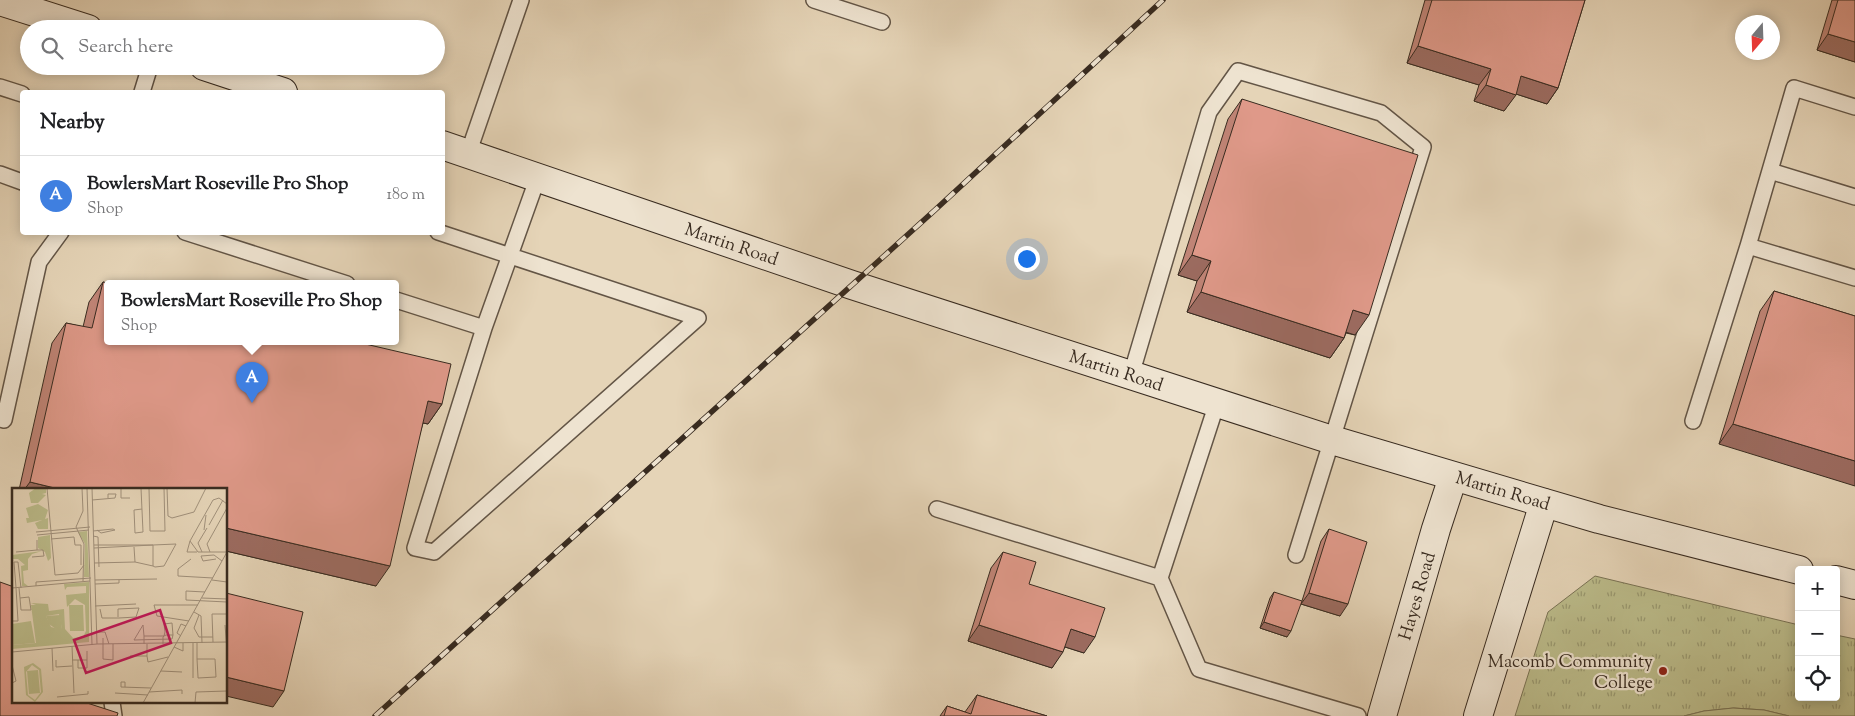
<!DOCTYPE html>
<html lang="en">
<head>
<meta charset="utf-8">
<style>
  :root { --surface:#fff; --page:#f6f6f6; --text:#202124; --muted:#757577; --line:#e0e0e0; --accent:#ea580c }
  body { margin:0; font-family:"Sorts Mill Goudy",serif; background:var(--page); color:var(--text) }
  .controls { position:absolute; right:15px; bottom:15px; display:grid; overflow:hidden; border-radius:5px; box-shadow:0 2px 12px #0003 }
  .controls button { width:45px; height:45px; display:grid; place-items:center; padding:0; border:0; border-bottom:1px solid var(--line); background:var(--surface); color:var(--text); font:25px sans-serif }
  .compass { position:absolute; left:1735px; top:15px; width:45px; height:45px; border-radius:50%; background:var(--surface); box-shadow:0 2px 12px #0003; rotate:199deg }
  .you { position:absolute; left:1026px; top:258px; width:18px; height:18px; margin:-12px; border:4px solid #fff; border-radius:50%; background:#1a73e8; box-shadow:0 0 0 8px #1a73e833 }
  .badge { display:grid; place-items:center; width:32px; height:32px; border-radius:50%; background:var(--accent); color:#fff; font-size:16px; font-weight:700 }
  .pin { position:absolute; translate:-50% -41px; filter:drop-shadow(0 1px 2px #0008) }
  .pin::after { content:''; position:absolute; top:26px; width:18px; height:15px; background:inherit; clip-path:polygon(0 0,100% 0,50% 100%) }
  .popup { position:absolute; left:104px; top:280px; width:295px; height:65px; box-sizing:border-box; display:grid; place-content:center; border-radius:5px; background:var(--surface); filter:drop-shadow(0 1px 4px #0005); font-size:16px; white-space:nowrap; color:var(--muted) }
  .popup b { font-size:19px; color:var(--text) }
  .popup::after { content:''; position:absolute; left:50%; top:100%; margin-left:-10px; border:10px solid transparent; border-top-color:var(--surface) }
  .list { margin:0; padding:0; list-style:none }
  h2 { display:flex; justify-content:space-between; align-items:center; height:65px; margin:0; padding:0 20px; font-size:21px }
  h2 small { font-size:16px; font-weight:400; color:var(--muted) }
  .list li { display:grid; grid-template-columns:32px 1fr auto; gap:15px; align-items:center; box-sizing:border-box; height:80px; padding:0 20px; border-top:1px solid var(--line) }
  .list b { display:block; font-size:19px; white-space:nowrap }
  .list p { margin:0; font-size:16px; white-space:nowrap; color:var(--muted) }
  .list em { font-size:16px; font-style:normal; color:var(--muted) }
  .icon { flex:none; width:28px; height:28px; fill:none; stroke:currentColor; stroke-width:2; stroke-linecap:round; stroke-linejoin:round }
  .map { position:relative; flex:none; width:1855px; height:716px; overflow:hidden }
  .search { position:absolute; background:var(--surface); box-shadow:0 2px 12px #0003; left:20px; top:20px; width:425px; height:55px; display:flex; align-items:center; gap:12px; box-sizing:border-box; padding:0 18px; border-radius:28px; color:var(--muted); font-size:19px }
  .panel { position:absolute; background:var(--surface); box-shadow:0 2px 12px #0003; left:20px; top:90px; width:425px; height:145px; border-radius:5px }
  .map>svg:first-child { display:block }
  .grass { fill:url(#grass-tufts); stroke:#7a7355 }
  .garden { fill:#bbbb8a; stroke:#7a7355 }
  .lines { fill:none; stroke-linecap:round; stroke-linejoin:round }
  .lane-casing { stroke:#635546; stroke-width:18 }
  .secondary-casing { stroke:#382b20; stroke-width:30 }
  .lane { stroke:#eee3d0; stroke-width:15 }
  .secondary { stroke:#eee3d0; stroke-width:28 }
  .rail-casing { stroke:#382b20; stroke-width:5.5 }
  .rail { stroke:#eee3d0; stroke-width:4; stroke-dasharray:11; stroke-linecap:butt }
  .wall { fill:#c08476; stroke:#382b20 }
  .shaded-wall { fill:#9c6b60; stroke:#382b20 }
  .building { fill:#df9989; stroke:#382b20 }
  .poi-dot { fill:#8f2418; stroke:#eee3d0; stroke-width:2 }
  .labels { text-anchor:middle; stroke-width:4.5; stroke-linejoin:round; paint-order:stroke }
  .street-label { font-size:18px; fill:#382b20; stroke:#eee3d0 }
  .poi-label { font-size:18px; fill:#382b20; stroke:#eee3d0; text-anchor:end }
  .inset-road { fill:none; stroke:#a0907b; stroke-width:1 }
  .view { fill:#c2185b; fill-opacity:0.15; stroke:#c2185b; stroke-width:2.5 }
  .inset-edge { fill:none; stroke:#382b20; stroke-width:2.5 }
</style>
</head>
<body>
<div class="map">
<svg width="1855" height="716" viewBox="0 0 1855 716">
  <defs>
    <pattern id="grass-tufts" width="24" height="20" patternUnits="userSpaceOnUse" patternTransform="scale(1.25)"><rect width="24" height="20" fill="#bbbb8a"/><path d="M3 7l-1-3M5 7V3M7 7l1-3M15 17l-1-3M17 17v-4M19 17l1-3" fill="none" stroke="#999870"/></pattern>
  </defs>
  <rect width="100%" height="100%" fill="#e5d4b7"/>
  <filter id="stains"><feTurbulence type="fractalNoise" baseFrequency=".004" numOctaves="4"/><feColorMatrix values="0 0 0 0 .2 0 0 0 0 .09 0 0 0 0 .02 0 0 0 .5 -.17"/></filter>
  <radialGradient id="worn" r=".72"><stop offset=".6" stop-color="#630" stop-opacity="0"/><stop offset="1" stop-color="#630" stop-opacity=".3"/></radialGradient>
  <path class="grass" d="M1595,576L1799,625V697H1836V635L1855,639V716H1789L1764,710L1734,708L1704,711L1684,716H1515L1548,612Z"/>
  <path class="garden" d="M1733,708L1764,710L1789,716H1684L1704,711Z"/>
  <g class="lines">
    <defs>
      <path id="lane" d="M814,0L882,22
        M0,87L22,94
        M142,92L150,66
        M468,154L521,0
        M1770,171L1855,197
        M0,174L22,182
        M185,232L347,284
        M438,232L698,318L434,552L415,548L484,328
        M1748,246L1794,88L1855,107
        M396,300L484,328L538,177
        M1131,375L1209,112L1238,71L1381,113L1423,147L1296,555
        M1217,403L1160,578L1199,669L1358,716
        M0,419L4,420L39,262L61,232
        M1693,421L1748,246L1855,278
        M937,509L1160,578
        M112,702L114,716"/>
      <g id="secondary">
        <path d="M0,1L88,29"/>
        <path d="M204,66L283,92"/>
        <path id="s1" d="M442,145L852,285L1332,440L1599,519L1799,570"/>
        <path d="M1836,580L1855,585"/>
        <path id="s2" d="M1382,716L1436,529L1453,477"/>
        <path d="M1478,716L1544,503"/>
      </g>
    </defs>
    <use href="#lane" class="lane-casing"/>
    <use href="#secondary" class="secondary-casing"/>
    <use href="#lane" class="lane"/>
    <use href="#secondary" class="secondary"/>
    <defs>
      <path id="rail" d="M375,716L935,210L1163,0"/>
    </defs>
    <use href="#rail" class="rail-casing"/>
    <use href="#rail" class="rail"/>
  </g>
  <path class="wall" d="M1425,0H1585L1558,88L1547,104L1516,94L1504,111L1474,101L1479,85L1407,63Z
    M1832,0H1855V62L1817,50Z
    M1242,99L1355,335L1346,333L1344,338L1330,358L1187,312L1197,281L1178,275L1228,119Z
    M103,282L361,343L442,404L428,424L423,423L376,586L226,551V490H19L52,343L66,323L83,327L89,302Z
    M1774,291L1855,316L1719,444L1760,311Z
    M1329,529L1340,616L1301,604L1321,541Z
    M1003,552L1084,653L1065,647L1052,668L968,641L991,568Z
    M1274,592L1287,637L1260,628L1270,598Z
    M977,695L1047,716H940L947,706L965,712Z"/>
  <path class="shaded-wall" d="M1828,34L1855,42V62L1817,50Z
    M1418,46L1491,69L1479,85L1407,63Z
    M1521,76L1558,88L1547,104L1510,92Z
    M1486,85L1516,95L1504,111L1474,101Z
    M1192,255L1211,261L1197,281L1178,275Z
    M1201,292L1344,338L1330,358L1187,312Z
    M1353,310L1369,315L1355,335L1339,330Z
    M428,401L442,404L428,424L414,421Z
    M1733,424L1855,461V486L1719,444Z
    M30,482L63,490H24Z
    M226,528L390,566L376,586L226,551Z
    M1309,593L1348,604L1340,616L1301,604Z
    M1264,622L1291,631L1287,637L1260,628Z
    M979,625L1063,652L1052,668L968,641Z
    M1071,629L1095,637L1084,653L1059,645Z
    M226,677L284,691L273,707L226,696Z"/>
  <path class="building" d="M1432,0H1585L1558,88L1521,76L1516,95L1486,85L1491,69L1418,46Z
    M1838,0H1855V42L1828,34Z
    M1242,99L1418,155L1369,315L1353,310L1344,338L1201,292L1211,261L1192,255Z
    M103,282L111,284H108V342H361V343L451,364L442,404L428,401L390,566L226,528V490H63L30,482L66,323L92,328Z
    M1774,291L1855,316V461L1733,424Z
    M1329,529L1367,542L1348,604L1309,593Z
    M1003,552L1036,562L1029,584L1105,608L1095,637L1071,629L1063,652L979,625Z
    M0,582L14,587V702H84L118,713L117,716H0Z
    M1274,592L1302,601L1291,631L1264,622Z
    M226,593L303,612L284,691L226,677Z
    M977,695L1047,716H944L947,706L971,714Z"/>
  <circle class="poi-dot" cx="1663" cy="671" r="5"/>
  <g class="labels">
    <g class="street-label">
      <text dy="6" stroke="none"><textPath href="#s1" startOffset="306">Martin Road</textPath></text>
      <text dy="6" stroke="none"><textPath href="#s1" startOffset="711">Martin Road</textPath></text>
      <text dy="6" stroke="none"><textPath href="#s1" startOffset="1116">Martin Road</textPath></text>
      <text dy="6" stroke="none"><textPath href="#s2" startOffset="125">Hayes Road</textPath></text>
    </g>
    <g class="poi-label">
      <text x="1653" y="667">Macomb Community<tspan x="1653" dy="21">College</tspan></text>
    </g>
  </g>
  <g transform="translate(12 488)">
    <rect width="215" height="215" fill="#e5d4b7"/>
    <path d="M24,0H34V5L30,6L34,7L26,15H19L17,5ZM26,16L36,22L33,31L36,30V41H26L23,35L30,32L15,35L14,30H17L14,20ZM75,43L77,89H72L73,56L66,44ZM38,47L39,70L36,73L33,64L26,60V49ZM30,63L20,66L16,71V82L11,83L12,95L16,98H10L9,78L13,77L6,71H0V67ZM77,94V154L0,161V157L24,155L19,117H24L19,115L36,116L37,123L52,121L53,141L61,150L71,149L74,143L73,117L63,111L55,119L54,107L74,105V98L55,99L53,102L52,96ZM47,126L50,141H47L39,139L34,128Z" fill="#bbbb8a" fill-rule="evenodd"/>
    <path d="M57,117H71L72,143H58ZM48,127L50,141H44L37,136L34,128ZM19,133L23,155L0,157V136ZM21,175L29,181L31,204L23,214L14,207L12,179ZM20,177L27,182L29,204L23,212L16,207L14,184ZM26,182L28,205L17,206L15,183Z" fill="#bbbb8a" fill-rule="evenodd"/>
    <path class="inset-road" d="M35,0L43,87L66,85L72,77M70,0L71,23L64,39L72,56L71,93M75,0L80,157M80,0L85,156M109,0V10H118M129,0L131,44L123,45L122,22L130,21M137,0L138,43H153L152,0M155,0L156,28L160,30L182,24L194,0M80,12L103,10L104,6H96V10M197,37L211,12M192,42L194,27M81,43L101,41L103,42L89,45L85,42M24,44L78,39M25,47L77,42M81,48L86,49L87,79M39,51L62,49L63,57H69V77M178,53L175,64H185M82,57H141L82,60M122,59L123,74M4,64L25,62V52M190,64L186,55L195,40M198,64L195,56L215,20M215,64H186L178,53L201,12L207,10L215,16M20,69L32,68L31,62H25M179,71L166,81V88L201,90M204,71L191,73L189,68L202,67L210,73M82,75L123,74L141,78L143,79L152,78L164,56L141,57V78M83,92L145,91M200,92L215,94M83,96L107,95V92M24,98V94L79,90M0,100L78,93M4,100L2,74H6L9,100M7,100L8,110L9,122H19L17,109L8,110M193,104L174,103V112L215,114M190,110L215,111M83,118L124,116M88,121L90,130H107L124,129L127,120L106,121V129M182,124L189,128L190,155M187,127L182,140L187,149H201M0,133H6L4,100M177,133L145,128L142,117H186M213,137L215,162M84,144H93L97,156M132,148L131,137L122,152L160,151L161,147M169,148L165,145L169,136L174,138M91,150V171L101,172V156M201,154L200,126H215M181,155V190M185,155V171L186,189V190L204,189L203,171H185M132,156V148H152L154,147H161L160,135L152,136L153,144L152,148L151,149V156M60,158L62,205M162,159L171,163V155M40,160L41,183M0,164L85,156L215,154M118,168H135V156M135,168L136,174L156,169M44,172V179L60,178M60,172H75V163M66,172V180H75V172M0,177L4,193L0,195M149,183L170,184M113,199V194H109V199L139,200M137,204L170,202V206M103,205L136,207M45,209L76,206V203M131,215L215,64M183,215L184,204L215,203"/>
    <path class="view" d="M148,122L159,155L74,185L62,152Z"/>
    <rect width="215" height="215" class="inset-edge"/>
  </g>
  <rect width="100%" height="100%" filter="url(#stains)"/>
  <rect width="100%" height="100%" fill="url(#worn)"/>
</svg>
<div class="controls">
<button>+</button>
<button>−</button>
<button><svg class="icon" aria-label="locate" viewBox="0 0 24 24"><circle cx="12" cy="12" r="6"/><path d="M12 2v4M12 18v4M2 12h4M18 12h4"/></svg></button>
</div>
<svg class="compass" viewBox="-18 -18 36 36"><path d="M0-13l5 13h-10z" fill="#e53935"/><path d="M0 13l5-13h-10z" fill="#757577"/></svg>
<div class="you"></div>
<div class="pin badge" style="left:252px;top:403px;background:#3f7fe0">A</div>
<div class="popup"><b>BowlersMart Roseville Pro Shop</b>Shop</div>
<div class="search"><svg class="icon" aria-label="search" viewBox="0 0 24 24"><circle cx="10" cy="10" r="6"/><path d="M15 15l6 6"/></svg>Search here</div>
<section class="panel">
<h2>Nearby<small></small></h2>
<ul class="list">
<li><span class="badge" style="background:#3f7fe0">A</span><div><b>BowlersMart Roseville Pro Shop</b><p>Shop</p></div><em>180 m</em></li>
</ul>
</section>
</div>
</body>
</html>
